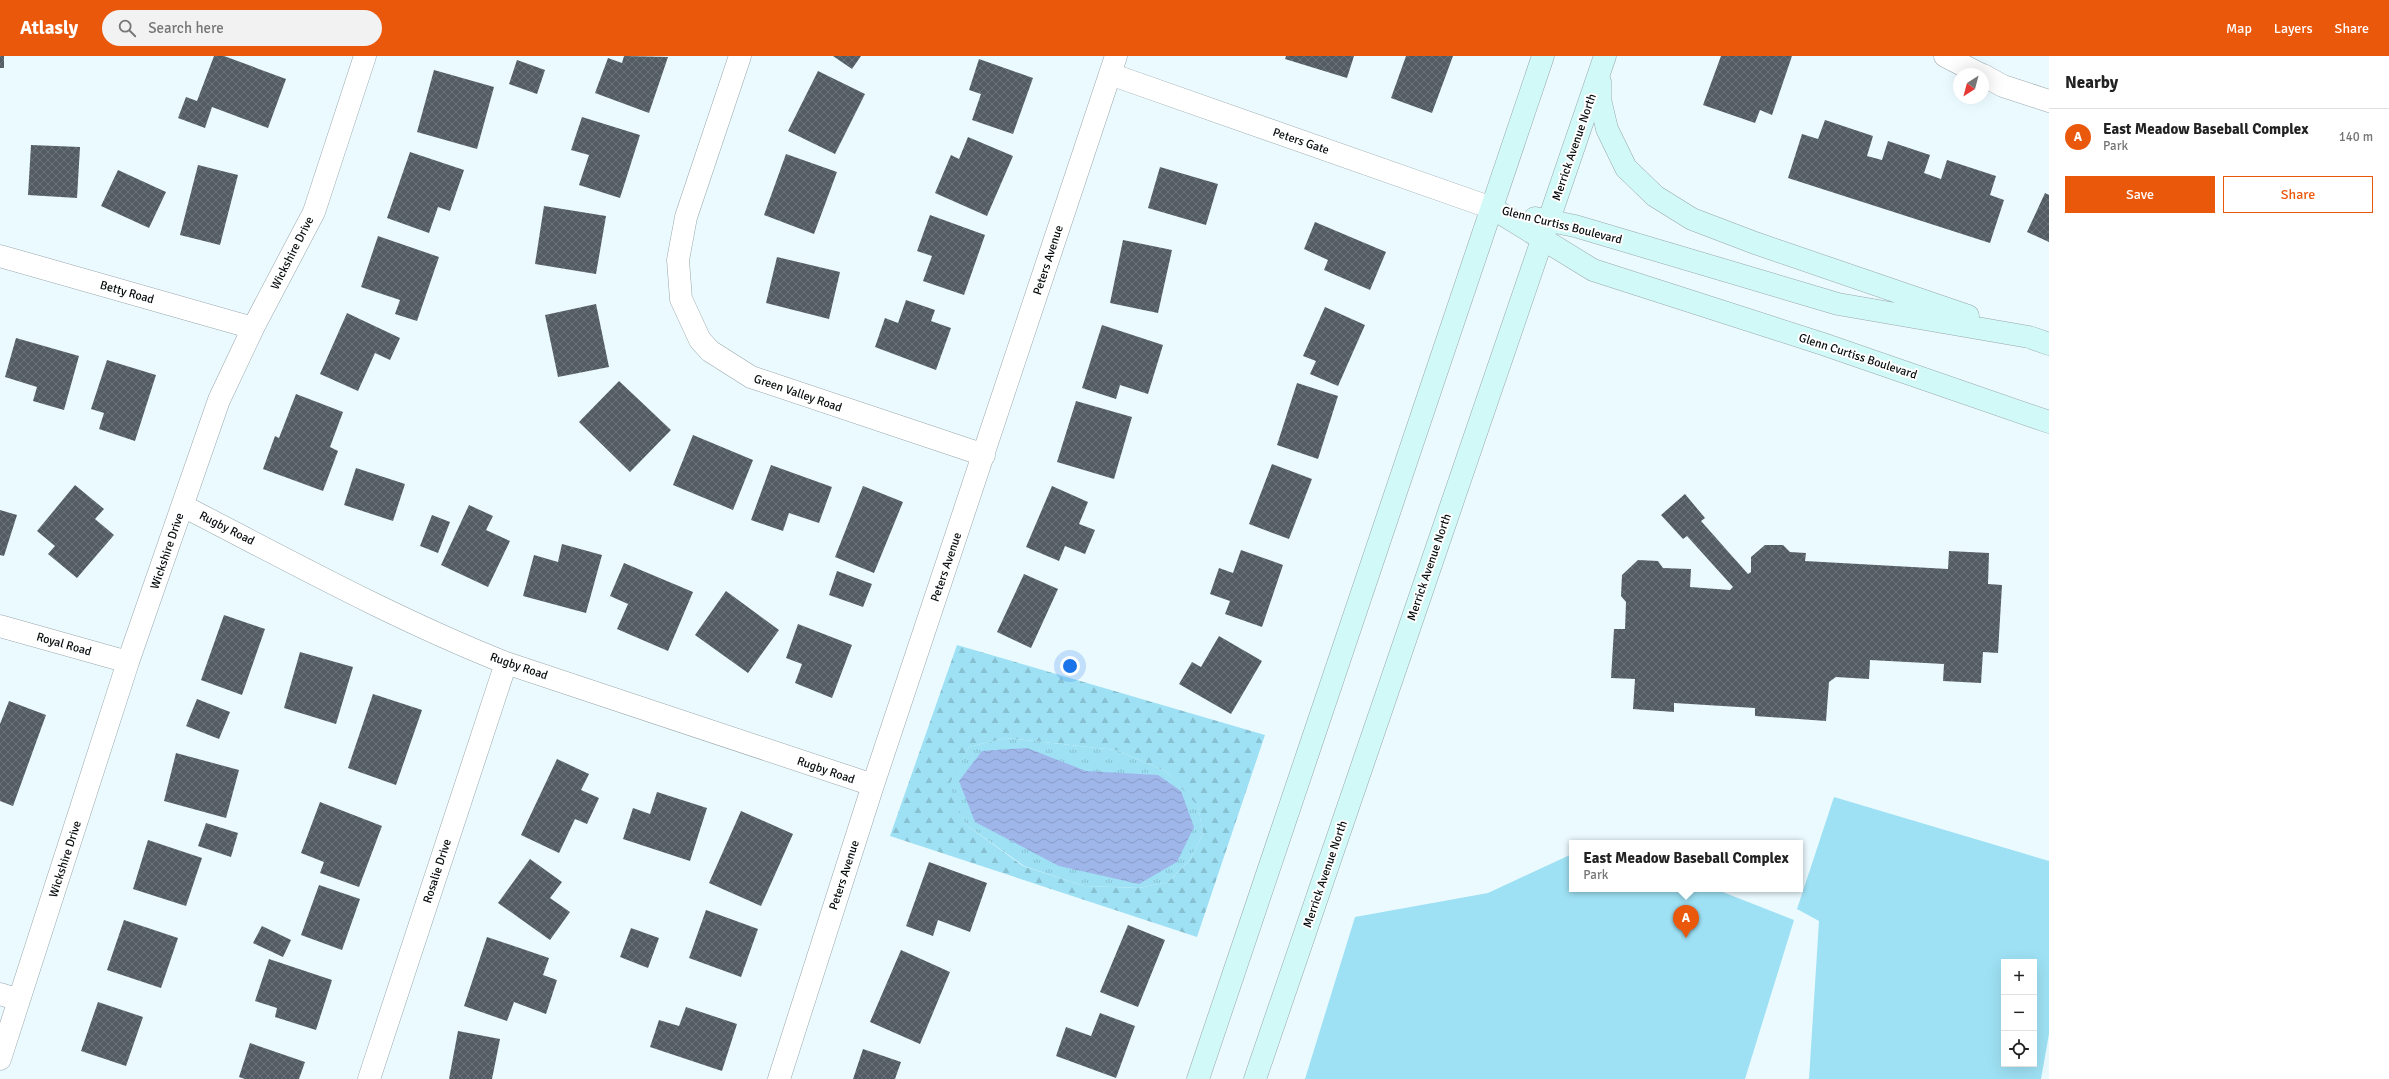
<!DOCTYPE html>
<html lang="en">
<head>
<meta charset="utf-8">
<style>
  :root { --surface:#fff; --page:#f2f2f2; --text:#222; --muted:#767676; --line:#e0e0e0; --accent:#ea580c }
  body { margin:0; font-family:Signika,sans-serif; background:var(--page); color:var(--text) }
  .controls { position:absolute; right:12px; bottom:12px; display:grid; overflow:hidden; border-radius:0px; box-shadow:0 4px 16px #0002 }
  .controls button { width:36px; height:36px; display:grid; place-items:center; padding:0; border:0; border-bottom:1px solid var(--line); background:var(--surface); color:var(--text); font:20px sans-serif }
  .compass { position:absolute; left:1953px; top:12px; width:36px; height:36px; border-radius:50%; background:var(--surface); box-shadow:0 4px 16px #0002; rotate:216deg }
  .you { position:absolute; left:1070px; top:610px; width:14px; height:14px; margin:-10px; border:3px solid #fff; border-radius:50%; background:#1a73e8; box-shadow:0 0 0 6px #1a73e833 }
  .badge { display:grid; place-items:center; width:26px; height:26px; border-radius:50%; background:var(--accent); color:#fff; font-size:13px; font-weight:700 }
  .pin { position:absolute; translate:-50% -33px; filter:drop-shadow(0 1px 2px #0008) }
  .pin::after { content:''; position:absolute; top:21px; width:14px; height:12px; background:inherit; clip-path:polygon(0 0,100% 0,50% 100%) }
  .popup { position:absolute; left:1569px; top:784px; width:234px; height:52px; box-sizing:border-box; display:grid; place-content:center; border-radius:0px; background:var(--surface); filter:drop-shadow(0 1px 3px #0005); font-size:13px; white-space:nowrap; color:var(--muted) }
  .popup b { font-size:15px; color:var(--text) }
  .popup::after { content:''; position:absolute; left:50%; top:100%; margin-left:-8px; border:8px solid transparent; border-top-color:var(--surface) }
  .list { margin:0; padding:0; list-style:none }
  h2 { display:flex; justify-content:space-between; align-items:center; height:52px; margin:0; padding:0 16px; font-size:17px }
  h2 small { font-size:13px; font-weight:400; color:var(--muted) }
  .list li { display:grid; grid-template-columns:26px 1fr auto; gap:12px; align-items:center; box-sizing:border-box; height:56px; padding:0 16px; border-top:1px solid var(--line) }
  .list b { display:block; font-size:15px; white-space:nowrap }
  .list p { margin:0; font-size:13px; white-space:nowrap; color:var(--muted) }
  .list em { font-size:13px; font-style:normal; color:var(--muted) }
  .actions { display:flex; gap:8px; padding:12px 16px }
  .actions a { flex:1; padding:9px 0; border:1px solid var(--accent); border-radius:0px; text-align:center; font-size:14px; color:var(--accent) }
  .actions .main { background:var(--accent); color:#fff }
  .icon { flex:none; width:22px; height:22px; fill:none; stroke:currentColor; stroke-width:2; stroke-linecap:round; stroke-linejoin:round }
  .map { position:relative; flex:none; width:2049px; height:1023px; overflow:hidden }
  header { display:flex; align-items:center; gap:24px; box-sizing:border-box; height:56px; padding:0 20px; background:var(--accent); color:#fff }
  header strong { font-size:19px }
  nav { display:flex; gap:22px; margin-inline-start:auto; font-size:14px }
  .search { width:280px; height:36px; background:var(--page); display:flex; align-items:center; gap:10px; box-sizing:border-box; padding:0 14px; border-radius:22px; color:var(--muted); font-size:15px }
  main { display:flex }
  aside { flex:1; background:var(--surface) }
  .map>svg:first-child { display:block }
  .grass { fill:url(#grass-tufts) }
  .forest { fill:url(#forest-firs); fill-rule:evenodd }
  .pitch { fill:#9ee1f4; fill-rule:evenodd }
  .water { fill:url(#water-waves) }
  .building { fill:url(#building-cross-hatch) }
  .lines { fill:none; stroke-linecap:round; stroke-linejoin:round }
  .street-casing { stroke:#99a7ab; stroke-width:23 }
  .secondary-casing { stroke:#99a7ab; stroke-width:23 }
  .street { stroke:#fff; stroke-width:22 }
  .secondary { stroke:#d0f9f8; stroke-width:22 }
  .labels { text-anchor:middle; stroke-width:4; stroke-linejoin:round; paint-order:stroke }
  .street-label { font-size:12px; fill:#090e0f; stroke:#fff }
</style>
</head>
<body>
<header>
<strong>Atlasly</strong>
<div class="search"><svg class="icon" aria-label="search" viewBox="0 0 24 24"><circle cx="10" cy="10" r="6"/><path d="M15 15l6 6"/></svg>Search here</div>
<nav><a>Map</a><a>Layers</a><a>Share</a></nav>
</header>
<main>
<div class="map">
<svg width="2049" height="1023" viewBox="0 0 2049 1023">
  <defs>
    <pattern id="grass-tufts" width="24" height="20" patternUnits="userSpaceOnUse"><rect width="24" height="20" fill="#9ee1f4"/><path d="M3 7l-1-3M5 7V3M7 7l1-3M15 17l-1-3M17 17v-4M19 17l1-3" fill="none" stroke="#87c0d0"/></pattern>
    <pattern id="forest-firs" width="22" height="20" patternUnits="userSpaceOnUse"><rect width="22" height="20" fill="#9ee1f4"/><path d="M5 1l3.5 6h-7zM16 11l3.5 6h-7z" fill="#87c0d0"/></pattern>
    <pattern id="water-waves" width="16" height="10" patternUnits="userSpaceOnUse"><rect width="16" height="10" fill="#9fb6ea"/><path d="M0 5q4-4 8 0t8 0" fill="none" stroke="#889bc8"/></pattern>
    <pattern id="building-cross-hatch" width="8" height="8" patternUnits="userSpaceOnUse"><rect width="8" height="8" fill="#535c64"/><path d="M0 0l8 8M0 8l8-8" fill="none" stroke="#6c7379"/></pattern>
  </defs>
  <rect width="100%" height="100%" fill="#ebfaff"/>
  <path class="grass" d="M1006,682L1116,694L1165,715L1198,749L1203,778L1189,805L1168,826L1139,832L1084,830L1024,810L965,768L948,729L969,691Z"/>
  <path class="forest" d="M957,589L1265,679L1197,881L890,780ZM1006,682L1116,694L1165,715L1198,750L1203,778L1189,805L1168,826L1139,832L1084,830L1023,810L965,768L949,729L969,691Z"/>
  <path class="pitch" d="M1834,741L2049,805V978L2041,1023H1809L1819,865L1797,853ZM2004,906H2034V1008H2004Z
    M1572,798V833H1715L1794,864L1745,1023H1305L1355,861L1488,837Z"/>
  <path class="water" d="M1027,692L1086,715L1158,719L1181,735L1194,771L1177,806L1139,828L1059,810L975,766L959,725L982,695Z"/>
  <path class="building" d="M0,0H4V12H0Z
    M214,0H224L286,23L268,72L212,51L205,72L178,62L186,41L197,45Z
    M624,0L668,1L649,57L595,37L608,2L622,7Z
    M833,0H861L852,13Z
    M1286,0H1354L1347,22L1285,3Z
    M1406,0H1453L1432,57L1391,42Z
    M1721,0H1792L1772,59L1760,54L1755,67L1703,49Z
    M979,3L1033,22L1013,78L972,64L981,38L969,34Z
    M517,4L545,14L537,38L509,28Z
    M434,14L494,31L477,93L417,76Z
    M818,15L865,38L835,98L788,75Z
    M582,61L640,79L620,142L579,129L589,99L571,94Z
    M1825,64L1873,80L1867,100L1882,104L1888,85L1930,99L1924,117L1941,123L1947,104L1996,120L1990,139L2004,144L1990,187L1788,122L1802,78L1818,83Z
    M968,81L1013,100L987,160L935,137L951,99L959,103Z
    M31,89L80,91L77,142L28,139Z
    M410,96L464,114L450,155L438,151L429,177L387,162Z
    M786,98L837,116L814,178L764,159Z
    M198,109L238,119L220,189L180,179Z
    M1160,111L1218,128L1206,169L1148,152Z
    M118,114L166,136L149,172L101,150Z
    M2045,137L2049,139V186L2027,176Z
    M544,150L606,160L596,218L535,208Z
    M930,159L985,179L964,239L923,225L932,200L917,195Z
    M1315,166L1386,196L1370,234L1324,214L1328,204L1304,193Z
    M378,180L439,201L417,265L395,258L400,244L361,231Z
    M1123,184L1172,194L1158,257L1110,247Z
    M777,201L840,216L829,263L766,247Z
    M906,244L935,254L931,265L951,272L936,314L875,291L885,262L898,267Z
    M596,248L609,311L558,321L545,259Z
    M1325,251L1365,269L1338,330L1310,318L1316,305L1303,300Z
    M347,257L400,282L390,304L375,297L358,335L320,318Z
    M1102,269L1163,289L1148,338L1120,329L1116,343L1082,332Z
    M16,282L79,300L64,354L33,345L37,331L5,321Z
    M107,304L156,319L135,385L99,373L104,357L91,353Z
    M619,325L671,374L630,416L579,366Z
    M1297,327L1338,340L1318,403L1277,389Z
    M296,338L343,356L330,391L338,395L323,435L263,413L275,380L279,382Z
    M1076,345L1132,361L1114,423L1057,406Z
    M693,379L753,404L733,454L673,429Z
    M1272,408L1312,423L1289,483L1249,468Z
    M771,409L832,431L819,467L789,457L783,475L751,464Z
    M356,412L405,428L393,465L344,449Z
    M75,429L104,453L95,463L114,479L77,522L48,498L55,490L37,475Z
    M863,430L903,446L874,517L835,501Z
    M1052,430L1088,446L1079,468L1095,474L1085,498L1065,490L1059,505L1026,491Z
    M1685,438L1705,462L1701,465L1748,518L1751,516V501L1765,489H1783L1790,496L1806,497L1805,505L1948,513L1949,495L1989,497L1988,528L2002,529L1998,597L1983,596L1981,627L1943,625L1944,608L1870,604L1869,623L1836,621L1829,626L1826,665L1755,660V652L1674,647V656L1633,653L1635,623L1611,622L1614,573H1625L1626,546L1621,540L1622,519L1638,504L1658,505L1663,512L1691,513L1690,531L1730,534L1733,531L1687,480L1683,483L1661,459Z
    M469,449L493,460L486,474L510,485L488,531L441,509Z
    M0,454L17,459L4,500L0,499Z
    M432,459L450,466L438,497L420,490Z
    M562,488L602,499L586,557L523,540L534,499L558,506Z
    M1241,494L1283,509L1262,571L1225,558L1230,545L1210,538L1219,512L1233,517Z
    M624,507L693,536L668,595L617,573L628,548L610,540Z
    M837,515L872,528L863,551L829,539Z
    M1024,518L1058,533L1031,592L997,576Z
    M726,535L779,574L748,617L695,579Z
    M224,559L265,573L242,639L201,624Z
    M798,568L852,589L832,642L795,627L802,608L786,602Z
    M1219,580L1262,605L1231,658L1179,628L1192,606L1201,611Z
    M300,596L353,611L336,668L284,652Z
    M373,638L422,654L396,729L348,712Z
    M197,643L230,656L219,683L186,670Z
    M9,645L46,659L13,750L0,745V668Z
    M176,697L239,714L226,762L164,745Z
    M557,703L589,718L581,734L599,742L587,768L575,763L559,797L521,779Z
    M657,736L707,752L690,805L623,783L633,752L650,758Z
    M320,746L382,770L359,831L320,817L324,806L301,797Z
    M741,755L793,778L761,850L709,827Z
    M206,767L238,777L231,801L198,790Z
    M148,784L202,802L186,850L133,833Z
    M530,803L562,826L550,842L570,856L550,884L498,847Z
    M929,806L987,827L970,876L938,864L933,880L906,870Z
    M319,829L360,843L342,894L301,879Z
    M706,854L758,873L741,921L689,902Z
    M124,864L178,882L161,932L107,914Z
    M1128,869L1165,884L1138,951L1100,936Z
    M262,870L291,884L283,901L253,887Z
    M631,872L659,882L648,912L620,901Z
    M487,881L549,902L543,919L557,924L546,958L514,946L507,965L464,950Z
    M901,894L950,916L920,988L870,966Z
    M269,903L332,924L316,974L275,961L277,952L255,945Z
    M98,946L143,961L126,1010L81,995Z
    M686,951L737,968L722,1015L650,991L659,964L679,970Z
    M1100,957L1135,970L1116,1022L1056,1000L1066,971L1091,980Z
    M458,975L500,983L492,1023H449Z
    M250,987L305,1006L299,1023H245L239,1021Z
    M863,993L901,1006L895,1023H853Z"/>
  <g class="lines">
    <defs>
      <path id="street" d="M740,0L686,161L678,204L681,243L700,284L710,295L751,321L984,399
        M1945,0L1980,18
        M1110,18L1492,152
        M1983,19L2003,30L2049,45
        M0,200L253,272
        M183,450C290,505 395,563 506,607L873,729
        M0,570L128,606
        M0,938L19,944
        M0,1003L128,606L219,344L253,272L314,156L365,0
        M369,1023L506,607
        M779,1023L873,729L1116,0"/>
      <path id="secondary" d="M1600,26V43L1607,73L1626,112L1655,140L1692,163L1755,187L1968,260
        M1492,152L1593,214L1823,288L2049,366
        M1535,162L1575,170L1838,248L2029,281L2049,288
        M1198,1023L1543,0
        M1255,1023L1605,0"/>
    </defs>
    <use href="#street" class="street-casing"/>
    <use href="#secondary" class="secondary-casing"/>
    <use href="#street" class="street"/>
    <use href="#secondary" class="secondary"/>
  </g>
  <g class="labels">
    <g class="street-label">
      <text transform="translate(1301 85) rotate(19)" y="4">Peters Gate</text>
      <text transform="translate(1574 91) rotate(-71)" y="4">Merrick Avenue North</text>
      <text transform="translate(1562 169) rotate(14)" y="4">Glenn Curtiss Boulevard</text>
      <text transform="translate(292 197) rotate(-63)" y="4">Wickshire Drive</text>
      <text transform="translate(1048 204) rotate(-72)" y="4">Peters Avenue</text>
      <text transform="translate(127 236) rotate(16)" y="4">Betty Road</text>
      <text transform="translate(1858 300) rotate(18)" y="4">Glenn Curtiss Boulevard</text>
      <text transform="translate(798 337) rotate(19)" y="4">Green Valley Road</text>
      <text transform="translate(227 472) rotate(27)" y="4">Rugby Road</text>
      <text transform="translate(167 495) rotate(-71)" y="4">Wickshire Drive</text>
      <text transform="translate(946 511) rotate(-71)" y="4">Peters Avenue</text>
      <text transform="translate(1429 511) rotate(-71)" y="4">Merrick Avenue North</text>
      <text transform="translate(64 588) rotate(16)" y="4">Royal Road</text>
      <text transform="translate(519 610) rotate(19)" y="4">Rugby Road</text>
      <text transform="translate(826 714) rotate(19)" y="4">Rugby Road</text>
      <text transform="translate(65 803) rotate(-72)" y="4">Wickshire Drive</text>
      <text transform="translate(437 815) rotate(-72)" y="4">Rosalie Drive</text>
      <text transform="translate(1325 818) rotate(-71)" y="4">Merrick Avenue North</text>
      <text transform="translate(844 819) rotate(-72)" y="4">Peters Avenue</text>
    </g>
  </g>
</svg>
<div class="controls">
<button>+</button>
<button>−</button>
<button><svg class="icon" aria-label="locate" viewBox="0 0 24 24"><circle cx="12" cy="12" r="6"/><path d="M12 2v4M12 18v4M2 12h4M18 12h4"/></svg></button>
</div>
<svg class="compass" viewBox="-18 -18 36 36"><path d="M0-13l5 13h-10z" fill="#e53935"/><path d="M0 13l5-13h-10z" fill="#767676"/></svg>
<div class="you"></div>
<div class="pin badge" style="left:1686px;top:882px">A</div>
<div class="popup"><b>East Meadow Baseball Complex</b>Park</div>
</div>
<aside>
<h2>Nearby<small></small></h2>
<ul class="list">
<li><span class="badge">A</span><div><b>East Meadow Baseball Complex</b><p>Park</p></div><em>140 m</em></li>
</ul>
<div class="actions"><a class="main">Save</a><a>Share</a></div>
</aside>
</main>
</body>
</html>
